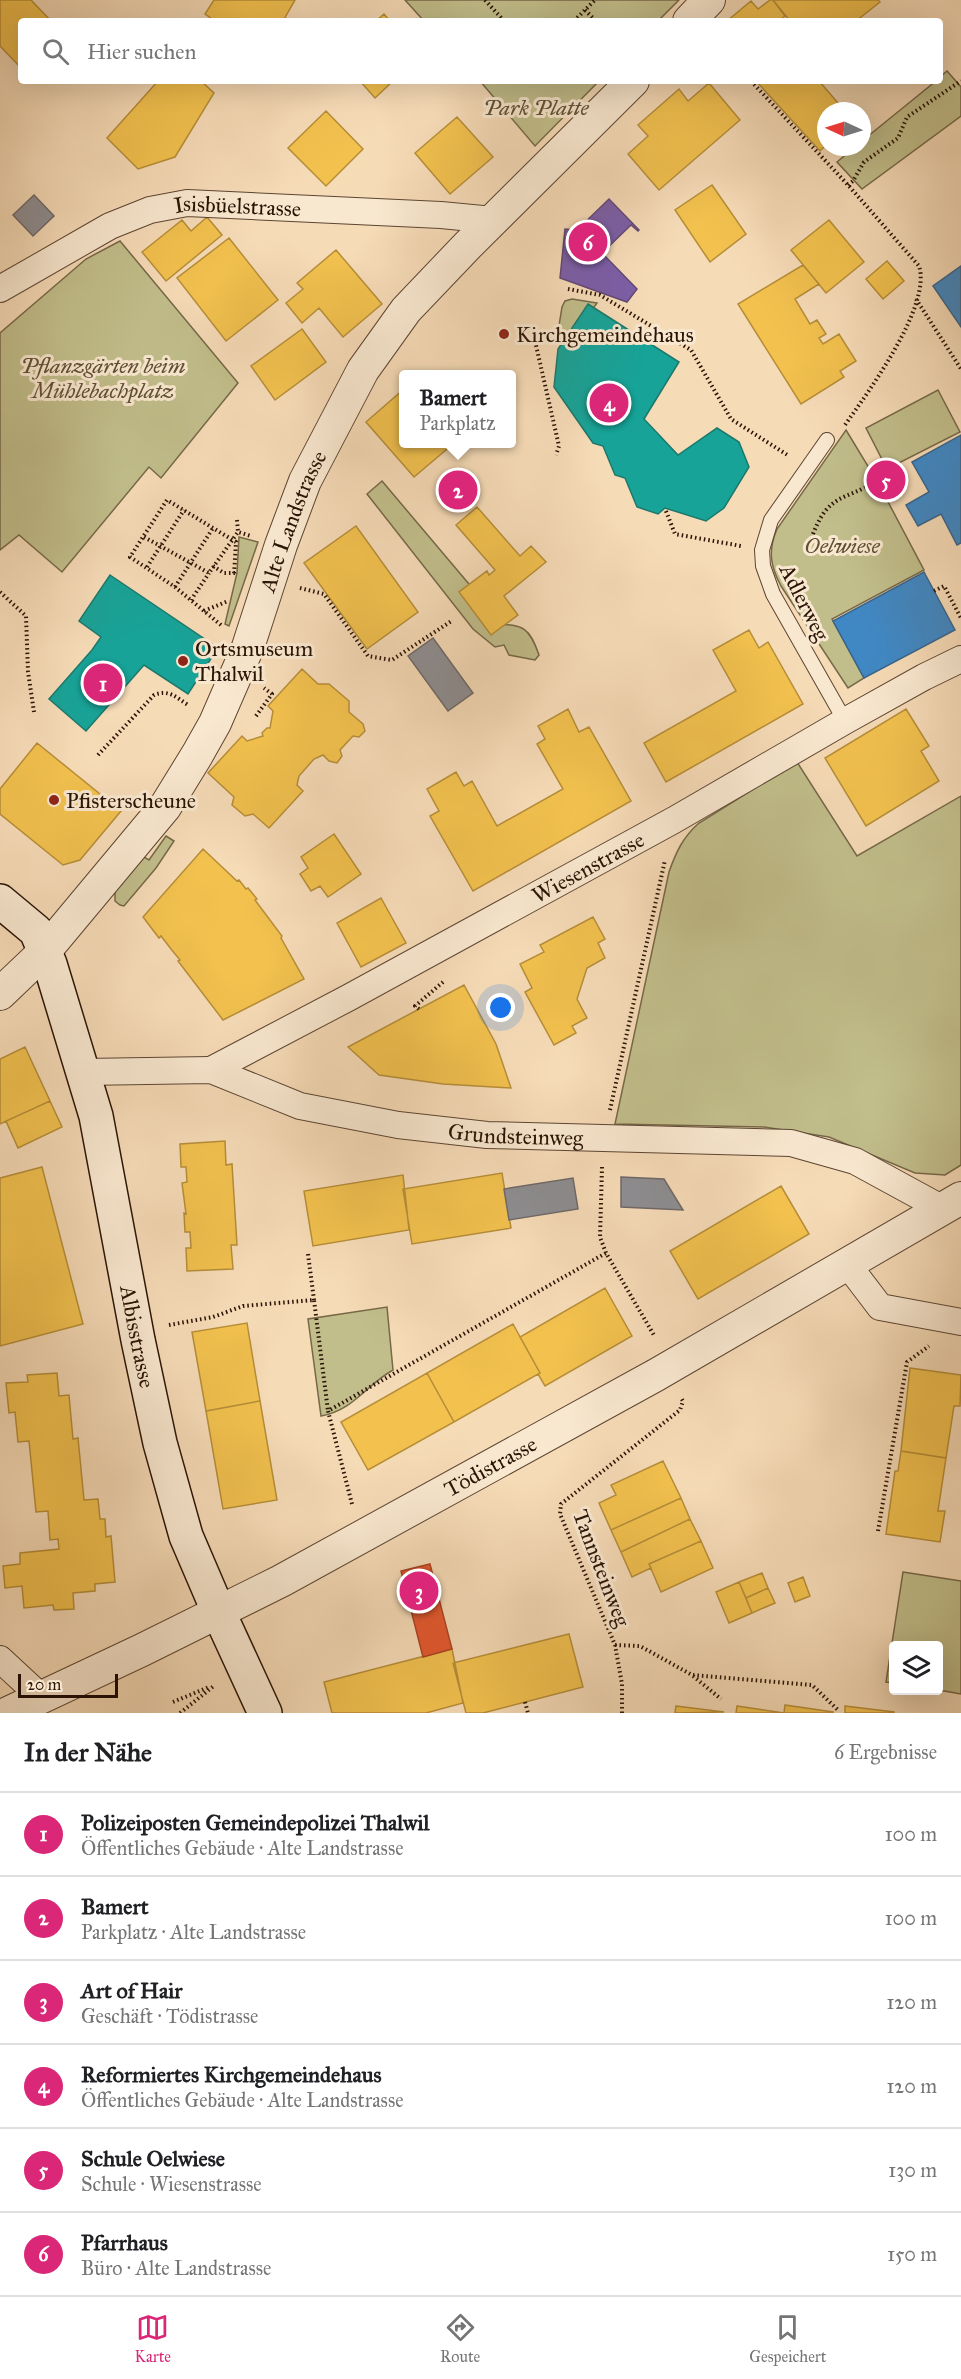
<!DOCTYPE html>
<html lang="de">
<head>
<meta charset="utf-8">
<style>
  :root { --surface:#fff; --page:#f6f6f6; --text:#202124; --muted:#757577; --line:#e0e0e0; --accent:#db2777 }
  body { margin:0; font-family:"IM FELL Great Primer",serif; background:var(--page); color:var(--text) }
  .controls { position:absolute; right:18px; bottom:18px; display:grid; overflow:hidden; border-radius:6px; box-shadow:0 6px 24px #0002 }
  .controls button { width:54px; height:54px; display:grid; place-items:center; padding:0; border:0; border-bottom:2px solid var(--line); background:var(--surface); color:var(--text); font:30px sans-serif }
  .compass { position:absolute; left:817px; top:102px; width:54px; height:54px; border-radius:50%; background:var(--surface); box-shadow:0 6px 24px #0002; rotate:274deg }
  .scale { position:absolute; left:18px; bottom:15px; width:100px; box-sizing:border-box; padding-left:6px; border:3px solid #2a1305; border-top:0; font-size:16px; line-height:21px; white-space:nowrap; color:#2a1305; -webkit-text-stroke:4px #f9e8d0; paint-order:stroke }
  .you { position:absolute; left:501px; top:1008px; width:21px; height:21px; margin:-15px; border:4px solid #fff; border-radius:50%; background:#1a73e8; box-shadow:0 0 0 9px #1a73e833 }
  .badge { display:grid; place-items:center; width:39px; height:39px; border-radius:50%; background:var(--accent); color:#fff; font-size:20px; font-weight:700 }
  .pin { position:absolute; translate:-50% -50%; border:3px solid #fff; box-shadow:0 2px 6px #0006 }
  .popup { position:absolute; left:399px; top:370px; width:117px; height:78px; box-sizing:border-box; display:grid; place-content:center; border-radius:6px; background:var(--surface); filter:drop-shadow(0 2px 4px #0005); font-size:20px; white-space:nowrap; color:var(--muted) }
  .popup b { font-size:22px; color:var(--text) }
  .popup::after { content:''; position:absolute; left:50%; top:100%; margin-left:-12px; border:12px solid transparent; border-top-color:var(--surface) }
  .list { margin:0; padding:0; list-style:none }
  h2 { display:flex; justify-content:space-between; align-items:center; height:78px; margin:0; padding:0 24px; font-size:26px }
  h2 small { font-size:20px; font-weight:400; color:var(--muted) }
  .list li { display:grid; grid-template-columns:39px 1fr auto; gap:18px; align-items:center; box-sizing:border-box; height:84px; padding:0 24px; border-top:2px solid var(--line) }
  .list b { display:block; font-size:22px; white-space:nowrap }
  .list p { margin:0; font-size:20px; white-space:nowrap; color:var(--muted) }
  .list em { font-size:20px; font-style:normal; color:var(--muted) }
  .icon { flex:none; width:33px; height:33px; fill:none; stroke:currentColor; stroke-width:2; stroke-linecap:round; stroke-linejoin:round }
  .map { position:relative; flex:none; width:961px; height:1713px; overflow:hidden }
  .search { position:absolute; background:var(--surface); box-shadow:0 6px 24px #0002; left:18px; right:18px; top:18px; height:66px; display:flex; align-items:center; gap:15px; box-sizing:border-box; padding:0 21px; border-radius:6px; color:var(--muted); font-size:22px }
  .sheet { height:582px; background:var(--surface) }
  nav { display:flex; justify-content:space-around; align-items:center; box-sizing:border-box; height:84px; border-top:2px solid var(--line); background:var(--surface); font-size:16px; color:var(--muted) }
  nav a { display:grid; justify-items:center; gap:3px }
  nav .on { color:var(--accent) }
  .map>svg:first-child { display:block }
  .green { fill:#c1be8b; stroke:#766848; stroke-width:1.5 }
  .homes { fill:#f2c14e; stroke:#b68d38; stroke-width:1.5 }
  .shops { fill:#e4572e; stroke:#ac4322; stroke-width:1.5 }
  .offices { fill:#7b5ea7; stroke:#634876; stroke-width:1.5 }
  .schools { fill:#3f88c5; stroke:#39658b; stroke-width:1.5 }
  .public { fill:#17a398; stroke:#1d786c; stroke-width:1.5 }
  .industry { fill:#8d8d92; stroke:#6f6868; stroke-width:1.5 }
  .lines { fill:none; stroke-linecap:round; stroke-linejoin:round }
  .service-casing { stroke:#5d4532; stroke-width:16 }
  .minor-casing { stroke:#5d4532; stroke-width:28 }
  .tertiary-casing { stroke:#5d4532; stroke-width:34 }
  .secondary-casing { stroke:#2a1305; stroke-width:36 }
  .path { stroke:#2a1305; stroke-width:4; stroke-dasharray:1.5 3; stroke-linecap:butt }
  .service { stroke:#f9e8d0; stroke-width:14 }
  .minor { stroke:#f9e8d0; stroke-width:26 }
  .tertiary { stroke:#f9e8d0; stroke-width:32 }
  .secondary { stroke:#f9e8d0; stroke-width:33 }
  .poi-dot { fill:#8f2418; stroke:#f9e8d0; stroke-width:2 }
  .labels { text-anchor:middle; stroke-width:6; stroke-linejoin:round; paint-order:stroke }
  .park-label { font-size:22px; font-style:italic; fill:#5f4f34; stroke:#f9e8d0 }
  .street-label { font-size:22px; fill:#2a1305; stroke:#f9e8d0 }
  .poi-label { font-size:22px; fill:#2a1305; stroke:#f9e8d0; text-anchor:start }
</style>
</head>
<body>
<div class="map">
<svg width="961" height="1713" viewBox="0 0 961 1713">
  <rect width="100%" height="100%" fill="#f6dbb7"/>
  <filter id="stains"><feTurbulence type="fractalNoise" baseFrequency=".00333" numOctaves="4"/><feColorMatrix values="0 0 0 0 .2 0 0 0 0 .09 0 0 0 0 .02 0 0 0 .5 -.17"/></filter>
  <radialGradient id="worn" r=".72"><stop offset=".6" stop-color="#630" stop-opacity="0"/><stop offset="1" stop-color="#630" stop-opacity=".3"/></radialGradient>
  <path class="green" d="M405,0H679L658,21H424Z
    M947,71L961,87V116L862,189L837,162L855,147H862V141L936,81H940V77Z
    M480,81H599L535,146Z
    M120,241L238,383L161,478L149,467L62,572L19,535L0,550V333L86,259Z
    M572,299L597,303L564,348L557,338L562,307L565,301Z
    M938,390L960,432L887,469L866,428Z
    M846,430L877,481L924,570L832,619L864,678L848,688L781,586C770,566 768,550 777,529Z
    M382,481L474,590L495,624C524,625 529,627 539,655L535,660L509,655L504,645L495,647L473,629L367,494Z
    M239,537L258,542L229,626L225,624L237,573Z
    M797,762L857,856L961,796V1165L945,1175L915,1173L829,1137L764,1127L615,1124L669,872C676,852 683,837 699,823Z
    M166,836L174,841L156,868L124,906L120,905L115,901V891L144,857L149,860Z
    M387,1307L393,1370C366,1385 354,1410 321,1416L308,1319Z
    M903,1572L961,1581V1694L939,1690L938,1646H894L893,1683L886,1682Z"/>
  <path class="homes" d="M0,0H31L51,21H21V68L0,46Z
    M214,0H295L283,21H215L205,14Z
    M770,0H773L785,16L779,21H727L751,1L758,9Z
    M773,0H878L880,2L856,21H790Z
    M384,14L390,21H376Z
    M158,81H201L214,93L175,157L138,169L107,138Z
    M360,81H393L375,98Z
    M756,81H819L845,111H826V145L820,151Z
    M709,83L740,120L659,190L628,154L648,136L638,125L679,89L688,101Z
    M326,111L363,149L326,186L288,148Z
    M457,117L493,157L450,194L415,153Z
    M712,185L746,234L710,262L675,210Z
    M207,217L222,235L166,281L142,252L182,220L191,231Z
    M829,220L864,262L826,293L791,250Z
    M229,238L278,300L226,341L177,278Z
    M336,250L382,304L343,337L319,308L302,323L286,303L303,289L297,283Z
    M887,261L904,281L883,299L866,279Z
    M803,265L819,284L795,299L810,324L817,320L826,334L819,338L823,344L839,334L856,361L840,371L844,377L801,404L738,304Z
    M302,329L326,362L275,400L251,366Z
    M404,389V444H453L414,477L366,422Z
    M477,507L520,556L531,546L546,562L504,596L518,615L491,635L459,592L487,571L489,575L495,570L456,525Z
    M356,526L418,612L367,649L304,563Z
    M749,630L759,648L768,642L803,704L666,782L644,743L736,691L713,650Z
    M302,669L318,684H329L349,701V712L363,724L365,731L359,737L353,736L340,750L342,756L337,763L329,761L323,755L314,759L299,776L297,785L303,791L269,828L253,814L245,816L232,805L234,797L208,773L242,736L247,741L263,736L262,733L267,728H270L273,711L268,706Z
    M568,709L579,732L589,727L631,801L473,891L430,816L439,811L427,789L456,772L464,786L472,781L497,826L563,789L537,744L545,739L538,726Z
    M906,709L929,746L921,751L939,781L866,826L825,758Z
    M37,743L121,811L80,860L63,865L0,814V789Z
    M334,834L361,874L328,897L320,886L311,891L300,874L308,868L301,857Z
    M203,849L237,881L239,880L246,889L248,888L257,899L255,900L282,936L281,938L304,979L223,1020L178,961L180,960L171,949L161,936L159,938L143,917Z
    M381,898L406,943L361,967L337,923Z
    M593,917L605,939L598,943L605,958L587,968L577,999L587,1018L572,1026L576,1033L554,1045L525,992L532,988L520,964L544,952L540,945Z
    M464,985L496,1044L511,1088L443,1084L379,1075L348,1047Z
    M25,1047L50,1101L0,1124V1059Z
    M50,1101L62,1127L18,1148L6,1121Z
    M225,1141L226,1165L232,1164L237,1245H231L233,1269L187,1271L186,1248H191L190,1232H185L184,1213L186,1214L182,1183L187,1182L186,1167H181L180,1144Z
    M42,1167L83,1324L0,1346V1178Z
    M502,1173L511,1228L412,1244L403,1189Z
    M403,1175L409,1230L313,1246L304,1191Z
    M781,1186L809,1234L698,1299L670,1251Z
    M605,1288L632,1336L545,1386L538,1374L540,1373L520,1337Z
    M247,1323L260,1401L206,1411L192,1332Z
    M513,1324L540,1373L454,1422L427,1373Z
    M910,1368L961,1375L960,1406H954L946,1458L901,1451Z
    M57,1373L59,1396L69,1395L73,1439L78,1438L84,1500L98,1499L100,1519H105L106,1537L111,1536L115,1582L95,1584V1591L73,1593L74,1609L54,1610L53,1605L24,1608L22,1586L5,1588L3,1566L20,1564V1553L59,1549L58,1539L50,1540L48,1511L36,1512L29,1441L18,1442L15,1412L9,1413L6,1383L28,1382L27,1375Z
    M427,1373L454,1422L368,1470L341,1422Z
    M260,1401L277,1500L223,1509L206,1411Z
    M901,1451L946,1458L938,1511H945L940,1542L886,1534L895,1471H898Z
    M663,1461L681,1498L611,1530L599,1503L616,1495L611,1485Z
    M681,1498L690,1519L621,1552L611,1530Z
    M690,1519L701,1541L649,1564L651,1568L632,1577L621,1552Z
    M701,1541L713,1568L661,1592L649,1564Z
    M762,1573L768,1588L746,1598L739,1582Z
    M803,1577L810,1596L795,1602L788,1583Z
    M739,1582L752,1613L729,1623L716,1592Z
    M768,1588L775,1603L752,1613L746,1598Z
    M569,1634L583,1687L483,1713H466L453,1663Z
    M452,1649L463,1703L426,1713H332L324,1682Z
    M785,1705L833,1712V1713H784Z
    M676,1706L724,1712L675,1713Z
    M737,1706L784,1713H736Z
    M845,1706L894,1712V1713H845Z"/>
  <path class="shops" d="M430,1564L452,1649L423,1657L401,1571Z"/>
  <path class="offices" d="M609,199L639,230L638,231L631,225L602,253L637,289L627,302L560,278L565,229L577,230Z"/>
  <path class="schools" d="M961,266V327L933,286Z
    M961,435V543L957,545L941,514L918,526L906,505L929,492L912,462Z
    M924,572L955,630L864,678L833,621Z"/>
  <path class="public" d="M588,304L679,362L644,419L678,455L717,428L739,442L749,467L724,508L706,521L665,508L658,514L637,507L625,478L615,475L603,446L593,443L554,387L558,349Z
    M110,575L218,648L188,694L144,665L86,731L49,699L92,650L101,637L79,621Z"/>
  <path class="industry" d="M34,195L54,216L33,236L13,215Z
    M433,638L473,693L448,711L408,656Z
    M621,1177L664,1179L683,1210L621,1207Z
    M573,1178L578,1209L509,1220L504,1189Z"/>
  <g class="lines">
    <defs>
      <path id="service" d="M827,440L771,520L762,550L763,566L773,594L845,721"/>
      <g id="minor">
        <path id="s1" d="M0,289L110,226L150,210L187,203L441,215L493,220"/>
        <path id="s2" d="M211,1070L348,998L674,820L845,721L924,677L961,659"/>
        <path id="s3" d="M83,1072L211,1070L300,1106L398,1125L487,1135L791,1143L855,1161L943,1209"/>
        <path d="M848,1265L880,1307L961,1322"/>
        <path d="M0,1659L41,1697"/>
      </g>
      <g id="tertiary">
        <path d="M689,21L709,0"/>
        <path id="s4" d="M0,994L45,951L165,807L197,755L215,723L248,647L281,545L305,481L363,370L406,310L468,245L633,81"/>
        <path id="s5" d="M8,1713L142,1650L281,1581L656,1375L961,1198"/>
      </g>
      <g id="secondary">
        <path id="s6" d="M0,901L36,931L50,964L96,1116L138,1340L160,1443L186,1536L219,1613L265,1713"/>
      </g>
    </defs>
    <use href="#service" class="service-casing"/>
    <use href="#minor" class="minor-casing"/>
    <use href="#tertiary" class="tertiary-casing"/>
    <use href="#secondary" class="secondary-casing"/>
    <path class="path" d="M485,0L504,21
      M585,10L596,21
      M574,21L595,0
      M751,81L848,185L919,266C932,306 868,392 845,425
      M848,185L853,181L864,162L898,138L907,117L961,81
      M568,289L600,295L691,350L731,419L789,456
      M916,299L961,369
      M535,341L559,446L556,455
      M666,511L675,534L741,546
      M237,520L238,532
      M813,534C829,493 844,501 877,481
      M144,537L209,573L238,532L251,536
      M213,566L224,573H235
      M147,567L184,510
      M175,587L213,528
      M300,588L324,594L368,656L392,660L453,620
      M934,591L944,586L961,618
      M0,592L26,616L28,672L34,712
      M191,600L209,573
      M204,611L228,601
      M221,625L175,587L130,557L167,500L236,542L234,575
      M256,716L272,694L264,688
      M98,755L154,695C168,689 176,697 188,705
      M419,1009L415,1006L443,982
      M610,1110L665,860
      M602,1167L600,1237L606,1253L655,1337
      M308,1254L314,1300
      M169,1325L213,1317L243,1306L314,1300L328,1411
      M352,1504L328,1411L606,1253
      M878,1531L907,1362L929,1346
      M615,1645L640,1646L692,1675L812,1685L838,1710
      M693,1676L721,1699
      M173,1702L209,1687
      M525,1702L528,1713
      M180,1713L215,1685
      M622,1713V1684L615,1645L560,1514L561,1504L680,1410L683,1401L681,1398"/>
    <use href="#service" class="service"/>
    <use href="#minor" class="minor"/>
    <use href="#tertiary" class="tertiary"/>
    <use href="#secondary" class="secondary"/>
  </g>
  <g class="poi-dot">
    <circle cx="504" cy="334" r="6"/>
    <circle cx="183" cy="661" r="6"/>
    <circle cx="54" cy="800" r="6"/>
  </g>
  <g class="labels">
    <g class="park-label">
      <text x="536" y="115">Park Platte</text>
      <text x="103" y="373">Pflanzgärten beim<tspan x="103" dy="25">Mühlebachplatz</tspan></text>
      <text x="842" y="553">Oelwiese</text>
    </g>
    <g class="street-label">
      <text dy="8" stroke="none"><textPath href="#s1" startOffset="258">Isisbüelstrasse</textPath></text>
      <text dy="8" stroke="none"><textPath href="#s4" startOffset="564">Alte Landstrasse</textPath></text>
      <text transform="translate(805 602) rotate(63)" y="8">Adlerweg</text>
      <text dy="8" stroke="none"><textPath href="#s2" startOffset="428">Wiesenstrasse</textPath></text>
      <text dy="8" stroke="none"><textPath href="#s3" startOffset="442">Grundsteinweg</textPath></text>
      <text dy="8" stroke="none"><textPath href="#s6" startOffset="466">Albisstrasse</textPath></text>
      <text dy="8" stroke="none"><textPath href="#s5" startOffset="542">Tödistrasse</textPath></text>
      <text transform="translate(602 1568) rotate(69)" y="8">Tannsteinweg</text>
    </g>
    <g class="poi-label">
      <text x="516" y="342">Kirchgemeindehaus</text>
      <text x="195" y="656">Ortsmuseum<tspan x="195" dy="25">Thalwil</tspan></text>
      <text x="66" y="808">Pfisterscheune</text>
    </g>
  </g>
  <rect width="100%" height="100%" filter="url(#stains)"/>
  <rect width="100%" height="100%" fill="url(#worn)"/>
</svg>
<div class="controls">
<button><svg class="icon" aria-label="layers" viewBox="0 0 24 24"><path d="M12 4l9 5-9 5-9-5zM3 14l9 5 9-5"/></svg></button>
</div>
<svg class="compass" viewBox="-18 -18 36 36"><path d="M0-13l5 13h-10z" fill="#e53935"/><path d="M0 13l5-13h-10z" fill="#757577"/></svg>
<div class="scale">20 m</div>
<div class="you"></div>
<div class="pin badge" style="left:103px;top:683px">1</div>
<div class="pin badge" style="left:458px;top:490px">2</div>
<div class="popup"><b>Bamert</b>Parkplatz</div>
<div class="pin badge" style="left:419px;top:1591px">3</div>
<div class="pin badge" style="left:609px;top:403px">4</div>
<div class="pin badge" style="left:886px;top:480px">5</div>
<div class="pin badge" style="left:588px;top:242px">6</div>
<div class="search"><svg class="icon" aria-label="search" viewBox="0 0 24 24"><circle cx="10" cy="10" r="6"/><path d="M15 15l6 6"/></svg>Hier suchen</div>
</div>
<section class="sheet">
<h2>In der Nähe<small>6 Ergebnisse</small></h2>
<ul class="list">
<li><span class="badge">1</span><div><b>Polizeiposten Gemeindepolizei Thalwil</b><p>Öffentliches Gebäude · Alte Landstrasse</p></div><em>100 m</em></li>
<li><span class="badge">2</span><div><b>Bamert</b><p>Parkplatz · Alte Landstrasse</p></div><em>100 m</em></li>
<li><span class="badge">3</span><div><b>Art of Hair</b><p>Geschäft · Tödistrasse</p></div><em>120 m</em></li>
<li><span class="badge">4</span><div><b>Reformiertes Kirchgemeindehaus</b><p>Öffentliches Gebäude · Alte Landstrasse</p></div><em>120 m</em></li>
<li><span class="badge">5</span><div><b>Schule Oelwiese</b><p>Schule · Wiesenstrasse</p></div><em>130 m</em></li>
<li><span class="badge">6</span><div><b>Pfarrhaus</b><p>Büro · Alte Landstrasse</p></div><em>150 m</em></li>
</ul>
</section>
<nav>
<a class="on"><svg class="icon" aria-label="map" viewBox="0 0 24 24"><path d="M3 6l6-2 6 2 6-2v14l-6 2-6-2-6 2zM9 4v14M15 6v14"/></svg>Karte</a>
<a><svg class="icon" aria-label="directions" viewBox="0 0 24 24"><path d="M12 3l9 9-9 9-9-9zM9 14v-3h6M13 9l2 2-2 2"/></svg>Route</a>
<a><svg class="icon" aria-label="saved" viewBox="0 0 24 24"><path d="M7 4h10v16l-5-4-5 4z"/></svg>Gespeichert</a>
</nav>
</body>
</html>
